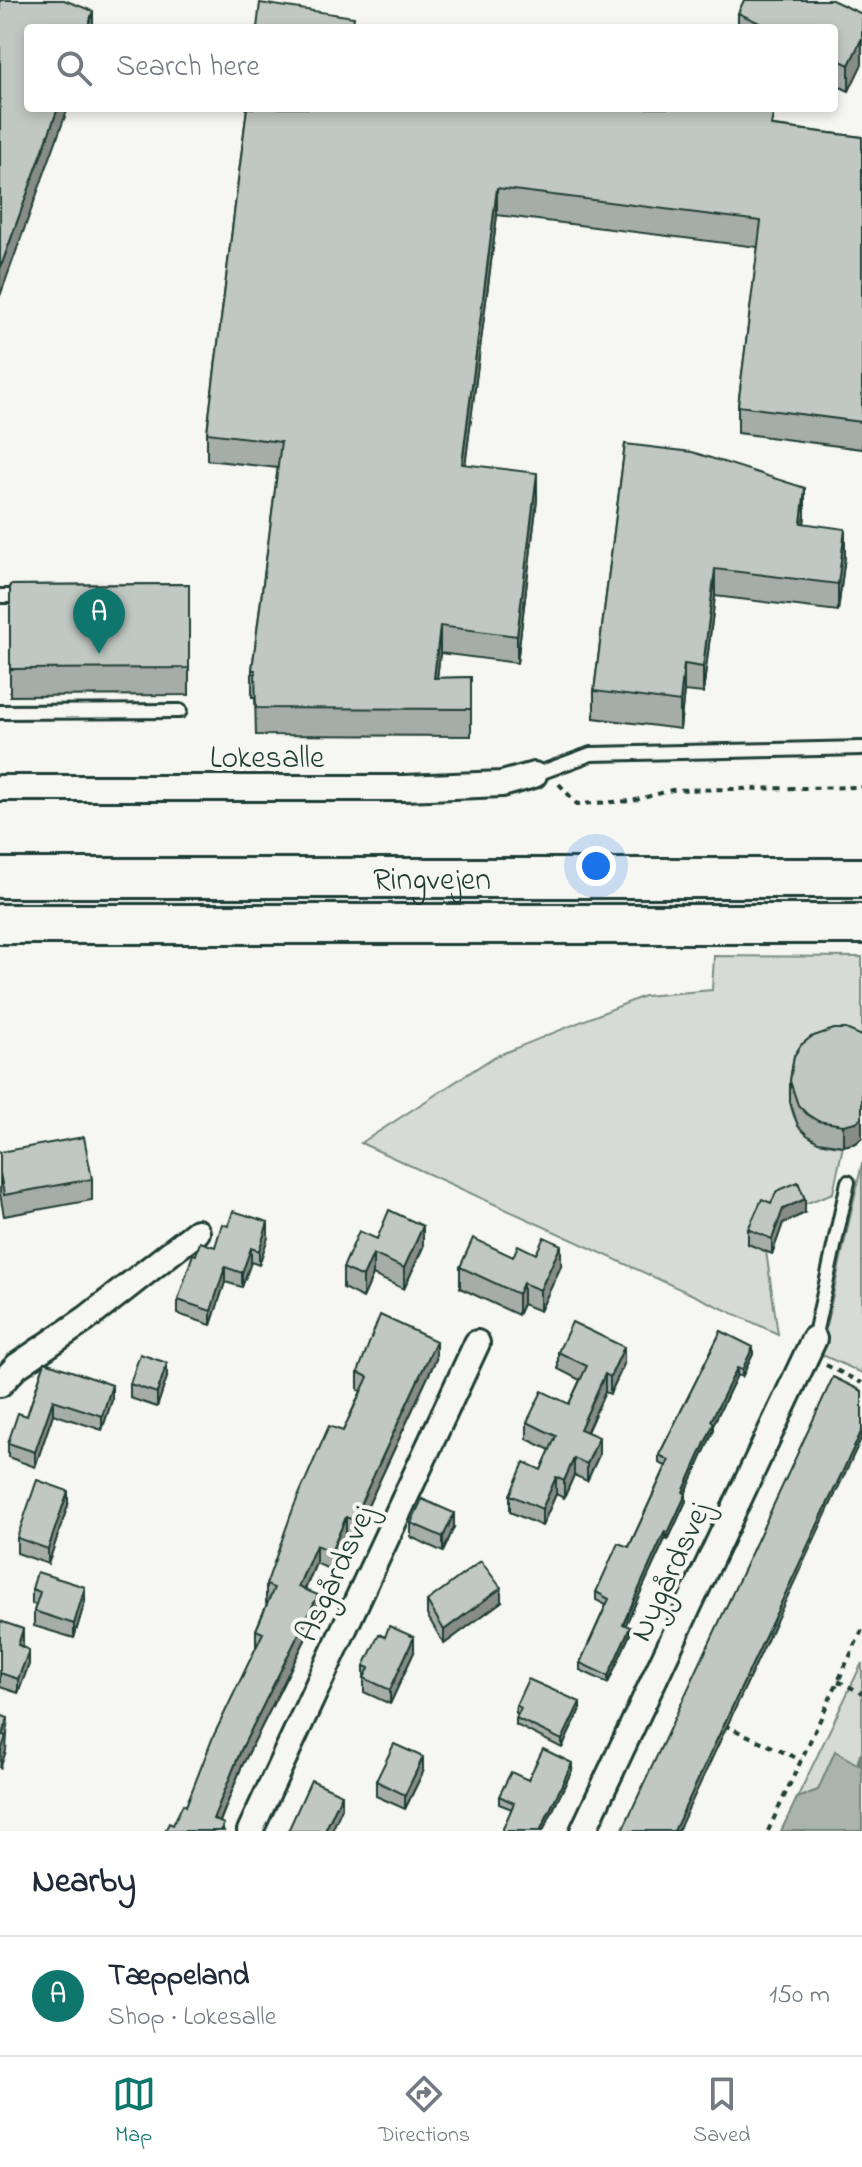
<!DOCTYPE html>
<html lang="en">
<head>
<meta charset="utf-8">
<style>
  :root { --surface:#fff; --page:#f2f2f3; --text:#1f2937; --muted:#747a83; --line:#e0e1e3; --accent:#0f766e }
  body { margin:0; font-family:"Indie Flower",sans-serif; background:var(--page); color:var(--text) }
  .you { position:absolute; left:596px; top:866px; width:28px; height:28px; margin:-20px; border:6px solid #fff; border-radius:50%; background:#1a73e8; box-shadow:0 0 0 12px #1a73e833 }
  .badge { display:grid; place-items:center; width:52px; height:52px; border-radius:50%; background:var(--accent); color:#fff; font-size:26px; font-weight:700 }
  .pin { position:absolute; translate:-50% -66px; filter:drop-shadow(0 2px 4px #0008) }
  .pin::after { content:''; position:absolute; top:42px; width:28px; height:24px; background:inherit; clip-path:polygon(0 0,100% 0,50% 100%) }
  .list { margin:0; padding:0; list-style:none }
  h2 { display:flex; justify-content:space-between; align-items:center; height:104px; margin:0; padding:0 32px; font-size:34px }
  h2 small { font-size:26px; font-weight:400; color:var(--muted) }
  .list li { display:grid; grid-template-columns:52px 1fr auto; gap:24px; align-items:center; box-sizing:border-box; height:120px; padding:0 32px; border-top:2px solid var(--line) }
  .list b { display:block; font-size:30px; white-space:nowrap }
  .list p { margin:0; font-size:26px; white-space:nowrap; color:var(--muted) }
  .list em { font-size:26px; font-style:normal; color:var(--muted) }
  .icon { flex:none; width:44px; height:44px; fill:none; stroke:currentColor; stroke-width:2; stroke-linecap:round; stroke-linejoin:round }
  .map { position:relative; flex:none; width:862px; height:1831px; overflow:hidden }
  .search { position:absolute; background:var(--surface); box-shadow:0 4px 12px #0003; left:24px; right:24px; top:24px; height:88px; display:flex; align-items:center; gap:20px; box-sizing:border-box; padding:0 28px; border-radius:8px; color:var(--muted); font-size:30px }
  .sheet { height:224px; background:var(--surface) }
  nav { display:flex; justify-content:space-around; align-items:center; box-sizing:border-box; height:112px; border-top:2px solid var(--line); background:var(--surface); font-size:22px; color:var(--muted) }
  nav a { display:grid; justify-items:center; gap:4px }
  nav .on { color:var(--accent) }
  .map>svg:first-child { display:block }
  .green { fill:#d6dbd6; stroke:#7a8c85; stroke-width:2 }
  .water { fill:#aab3ae; stroke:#72847d; stroke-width:2 }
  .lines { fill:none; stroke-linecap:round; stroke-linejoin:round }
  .stream { stroke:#72847d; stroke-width:7 }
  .service-casing { stroke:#1f3d34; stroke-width:18 }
  .minor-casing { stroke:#1f3d34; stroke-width:30 }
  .primary-casing { stroke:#1f3d34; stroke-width:44 }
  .path { stroke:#1f3d34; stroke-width:4; stroke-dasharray:6 6; stroke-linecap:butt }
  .service { stroke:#f6f6f2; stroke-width:12 }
  .minor { stroke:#f6f6f2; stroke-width:24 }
  .primary { stroke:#f6f6f2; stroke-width:38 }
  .wall { fill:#a6aca8; stroke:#1f3d34; stroke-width:2 }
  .shaded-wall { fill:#878c88; stroke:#1f3d34; stroke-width:2 }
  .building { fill:#c1c8c3; stroke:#1f3d34; stroke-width:2 }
  .labels { text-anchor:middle; stroke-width:8; stroke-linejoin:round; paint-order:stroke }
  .street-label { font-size:32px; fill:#1f3d34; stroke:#f6f6f2 }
</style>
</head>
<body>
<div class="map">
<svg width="862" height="1831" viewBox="0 0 862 1831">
  <rect width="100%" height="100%" fill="#f6f6f2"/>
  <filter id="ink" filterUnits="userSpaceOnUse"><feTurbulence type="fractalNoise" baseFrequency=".0125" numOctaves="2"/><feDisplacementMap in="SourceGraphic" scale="16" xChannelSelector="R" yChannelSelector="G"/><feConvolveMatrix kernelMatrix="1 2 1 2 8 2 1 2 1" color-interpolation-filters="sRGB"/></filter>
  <g filter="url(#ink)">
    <path class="green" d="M714,956L862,957V1056L790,1089C788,1124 809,1145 843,1146L833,1193L802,1205L748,1243L766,1251L778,1334L361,1143L494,1057L644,996L712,990Z
      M862,1163V1373L820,1354Z
      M862,1663V1767L860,1763L818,1790L797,1798Z"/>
    <path class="water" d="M835,1751L862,1767V1831H781L797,1798L818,1790Z"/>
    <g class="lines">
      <path class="stream" d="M860,1763L862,1756"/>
      <defs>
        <path id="service" d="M0,596H25
          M0,712L180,711
          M534,775L591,754L862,748
          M814,1339L848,1182"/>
        <path id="minor" d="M0,788H405L502,784L534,775
          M0,1384L17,1366L86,1319L197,1232
          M250,1831L477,1343
          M583,1831L814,1339"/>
        <g id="primary">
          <path id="s1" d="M0,878H862"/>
          <path d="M0,924H862"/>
        </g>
      </defs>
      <use href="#service" class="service-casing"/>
      <use href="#minor" class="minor-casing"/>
      <use href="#primary" class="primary-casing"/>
      <path class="path" d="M559,784L577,804L632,801L672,790L862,787
        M826,1365L862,1383
        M838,1681L862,1693
        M724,1725L801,1760
        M768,1831L862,1630"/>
      <use href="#service" class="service"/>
      <use href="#minor" class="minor"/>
      <use href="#primary" class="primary"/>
    </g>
    <path class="wall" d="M738,13L862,14L849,91L834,84V28H738Z
      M247,108L774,126L862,137V449L738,433V406L758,247L497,215L465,464L537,500L517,663L440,653L437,678L471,677V736L256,735L255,697H252V670L278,468L207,460V433Z
      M625,444L805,515L804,524L845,556L838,611L715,596L703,693L684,691L680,729L594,718V691Z
      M189,584V695L10,696V585Z
      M794,1056L856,1143L843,1146L818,1142L807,1135L798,1126L790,1102V1081Z
      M0,1152L92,1179V1200L4,1216L0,1194Z
      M771,1203L805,1213L783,1223L772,1254L748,1244V1229Z
      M268,1237L259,1265L251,1262L242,1287L225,1282L211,1325L178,1314V1300L196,1255Z
      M377,1239L423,1247L404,1289L373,1275L363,1298L343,1288V1268Z
      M513,1257L561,1266L540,1311L523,1304L518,1315L460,1288V1267Z
      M721,1331L753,1354L742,1377L737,1375L714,1423V1430L685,1493L686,1501L668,1540L665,1539L625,1625L630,1634L608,1683L580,1670V1663L606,1605L596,1600V1592L629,1547L666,1466L659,1463V1455Z
      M558,1352L624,1364L610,1394L605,1392L587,1432L599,1455L587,1481L574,1475L564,1498L556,1494L542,1526L510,1512V1495L541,1470L550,1450L527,1439V1422L569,1404L580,1380L558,1369Z
      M436,1359L353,1538L346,1535L331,1570L316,1563L305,1590L318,1614L241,1768L220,1822L224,1831L173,1825L186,1806L256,1648V1630L267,1604L266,1603V1585L343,1431L361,1391L358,1390V1372Z
      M45,1362L112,1400L102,1430L53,1414L35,1467L8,1457V1443L27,1416Z
      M167,1377L157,1407L130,1398V1384Z
      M68,1505L48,1564L17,1553V1538Z
      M411,1523L454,1527L443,1552L411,1537Z
      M32,1589L85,1601L74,1638L34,1626V1611L36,1605L32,1604Z
      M427,1601L501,1602L444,1644L427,1615Z
      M0,1621L23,1643L22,1647L29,1664L18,1693L0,1687Z
      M385,1637L414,1652L390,1704L364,1692V1666Z
      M516,1705L580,1709L562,1748L516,1725V1718L518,1714L516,1713Z
      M572,1770L543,1831H502L512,1809L499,1804V1796L528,1780Z
      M423,1772L405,1809L376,1796V1781Z"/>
    <path class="shaded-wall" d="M93,11V28H87Z
      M862,38V64L849,91V65Z
      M58,108H68L0,296V269Z
      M497,188V215L462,491V464Z
      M537,473V500L517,663V636Z
      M805,488V515L801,550V523Z
      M845,529V556L838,611V584Z
      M715,569V596L703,693V667Z
      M440,626V653L434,705V678Z
      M684,664V691L680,729V702Z
      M862,1118V1138L856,1143L843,1146V1125Z
      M805,1199V1213L783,1223L772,1254V1239L783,1209Z
      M268,1222V1237L259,1265V1251Z
      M423,1226V1247L404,1289V1268Z
      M561,1245V1266L540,1311V1290Z
      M251,1248V1262L242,1287V1273Z
      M373,1254V1275L363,1298V1277Z
      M225,1267V1282L211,1325V1311Z
      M523,1283V1304L518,1315V1294Z
      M436,1341V1359L353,1538V1520Z
      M624,1347V1364L610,1394V1377Z
      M753,1347V1354L742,1377V1370Z
      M167,1363V1377L157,1407V1393Z
      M737,1368V1375L711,1429V1421Z
      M605,1374V1392L580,1446V1429Z
      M112,1385V1400L102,1430V1416Z
      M53,1400V1414L35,1467V1452Z
      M714,1423V1430L683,1499V1492Z
      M862,1430V1437L678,1831H674Z
      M599,1437V1455L587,1481V1464Z
      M574,1458V1475L564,1498V1481Z
      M556,1477V1494L542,1526V1509Z
      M68,1491V1505L48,1564V1549Z
      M686,1494V1501L668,1540V1533Z
      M454,1513V1527L443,1552V1537Z
      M346,1517V1535L331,1570V1552Z
      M665,1531V1539L623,1631V1624Z
      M316,1545V1563L298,1605V1587Z
      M85,1587V1601L74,1638V1624Z
      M501,1588V1602L444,1644V1630Z
      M318,1595V1614L241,1768L216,1831L213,1819L241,1750Z
      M630,1627V1634L608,1683V1676Z
      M23,1629V1643L18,1660V1645Z
      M414,1637V1652L390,1704V1690Z
      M29,1650V1664L18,1693V1679Z
      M580,1702V1709L562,1748V1740Z
      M8,1718L6,1751L0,1769L2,1735Z
      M423,1757V1772L405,1809V1795Z
      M572,1763V1770L543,1831H540Z
      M342,1794V1808L332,1831H325Z"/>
    <path class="building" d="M0,0H64L93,11L87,28H28V108H58L0,269Z
      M744,0H832L862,14V38L849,65L834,58V28H770L738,13Z
      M260,3L354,17L353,24L384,28H257Z
      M247,108H774L771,126L862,137V422L738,406L761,221L497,188L462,464L537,473L517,636L440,626L434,678L471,677V709L256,708L255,670H252L281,442L207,433Z
      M625,444L692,452L805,488L801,523L845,529L838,584L715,569L703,667L684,664L680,702L594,691Z
      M189,584V668L10,669V585Z
      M834,1029H846L862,1036V1118L856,1122L843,1125L818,1121L807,1114L798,1105L790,1081L794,1056L801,1045L811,1037Z
      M84,1137L92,1179L4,1195L0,1173V1152Z
      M798,1182L805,1199L783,1209L772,1239L748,1229L762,1199L771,1203L777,1191Z
      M389,1210L423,1226L404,1268L373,1254L363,1277L343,1268L359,1231L377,1239Z
      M233,1211L268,1222L259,1251L251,1248L242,1273L225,1267L211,1311L178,1300L193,1254L196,1255L200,1242L215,1247L222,1224L228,1226Z
      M544,1237L561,1245L540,1290L523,1283L518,1294L460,1267L473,1238L513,1257L518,1245L536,1254Z
      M380,1315L436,1341L353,1520L346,1517L331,1552L316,1545L298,1587L318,1595L241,1750L213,1819L224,1824L221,1831H165L169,1823L173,1825L183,1804L186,1806L213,1737L263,1633L256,1630L274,1588L266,1585L294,1506L329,1426L343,1431L368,1377L358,1372Z
      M572,1322L624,1347L610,1377L605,1374L580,1429L599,1437L587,1464L574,1458L564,1481L556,1477L542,1509L510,1495L524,1462L541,1470L556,1436L527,1422L542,1391L569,1404L587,1366L558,1352Z
      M721,1331L753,1347L742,1370L737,1368L711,1421L714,1423L683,1492L686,1494L668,1533L665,1531L623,1624L630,1627L608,1676L580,1663L609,1599L596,1592L618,1543L629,1547L669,1460L659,1455Z
      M140,1354L167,1363L157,1393L130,1384Z
      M45,1362L112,1385L102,1416L53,1400L35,1452L8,1443L18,1413L27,1416Z
      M833,1377L862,1391V1430L674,1831H622Z
      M37,1480L68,1491L48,1549L17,1538Z
      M422,1499L454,1513L443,1537L411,1523Z
      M481,1561L501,1588L444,1630L427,1601Z
      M37,1572L85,1587L74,1624L34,1611L40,1592L32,1589Z
      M0,1621L23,1629L18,1645L29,1650L18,1679L0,1673Z
      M389,1626L414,1637L390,1690L364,1678L369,1668L364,1666L379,1634L385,1637Z
      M528,1679L580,1702L562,1740L516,1718L521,1708L516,1705Z
      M0,1715L8,1718L2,1735L6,1736L0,1754Z
      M394,1744L423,1757L405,1795L376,1781Z
      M543,1749L572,1763L540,1831H502L514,1803L499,1796L511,1772L528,1780Z
      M311,1780L342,1794L325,1831H288Z"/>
  </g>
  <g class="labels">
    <g class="street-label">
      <text x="267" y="767">Lokesalle</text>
      <text dy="11" stroke="none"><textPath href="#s1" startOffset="432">Ringvejen</textPath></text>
      <text transform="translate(669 1571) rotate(-65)" y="11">Nygårdsvej</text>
      <text transform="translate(334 1573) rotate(-65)" y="11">Asgårdsvej</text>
    </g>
  </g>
</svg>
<div class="you"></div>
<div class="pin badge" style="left:99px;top:654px">A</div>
<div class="search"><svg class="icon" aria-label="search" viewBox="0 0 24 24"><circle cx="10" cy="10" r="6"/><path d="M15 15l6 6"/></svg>Search here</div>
</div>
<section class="sheet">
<h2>Nearby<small></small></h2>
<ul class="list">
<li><span class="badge">A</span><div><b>Tæppeland</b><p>Shop · Lokesalle</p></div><em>150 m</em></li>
</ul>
</section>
<nav>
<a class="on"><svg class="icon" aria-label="map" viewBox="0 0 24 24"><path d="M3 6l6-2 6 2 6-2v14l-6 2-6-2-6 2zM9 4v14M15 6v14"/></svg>Map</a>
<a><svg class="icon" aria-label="directions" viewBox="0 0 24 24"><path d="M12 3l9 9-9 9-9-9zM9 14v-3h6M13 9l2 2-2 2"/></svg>Directions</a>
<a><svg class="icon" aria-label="saved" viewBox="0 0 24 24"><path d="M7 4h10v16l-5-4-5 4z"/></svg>Saved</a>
</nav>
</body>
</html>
